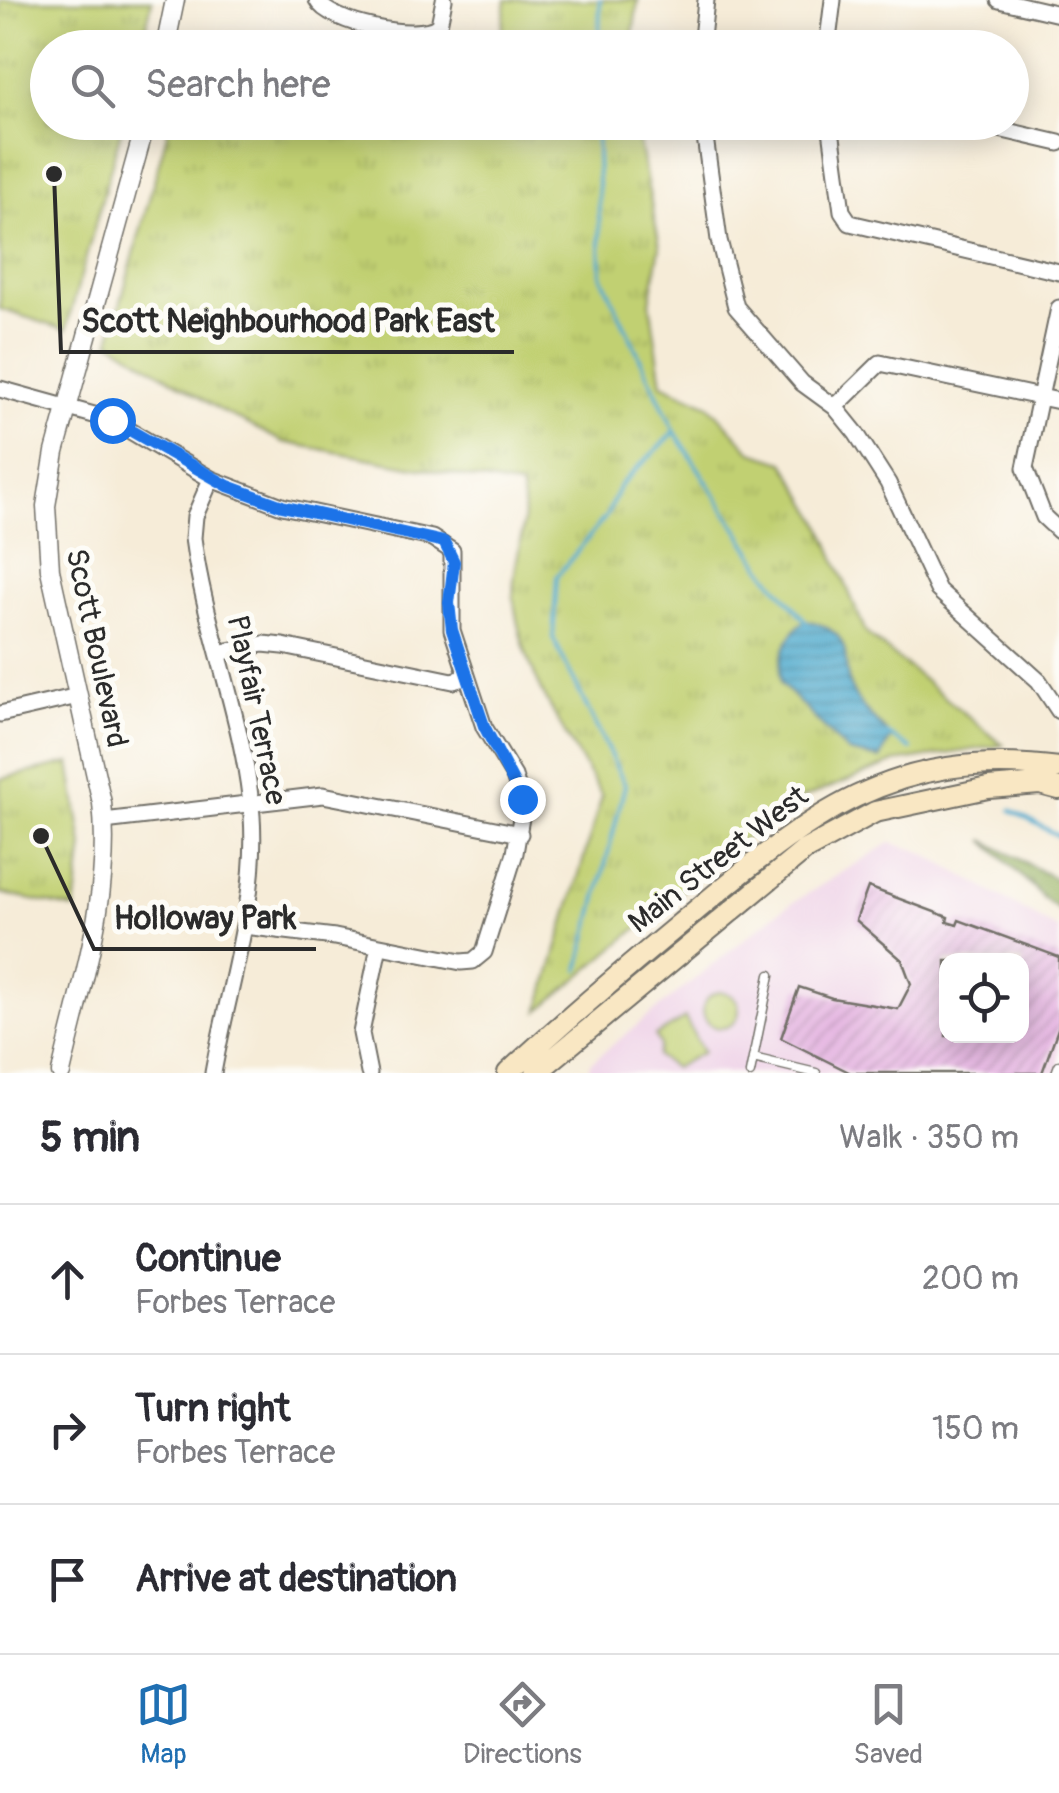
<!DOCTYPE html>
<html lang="en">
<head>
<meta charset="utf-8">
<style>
  :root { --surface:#fff; --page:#f7f7f7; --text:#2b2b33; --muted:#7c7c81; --line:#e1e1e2; --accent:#1f6fb2 }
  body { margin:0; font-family:Pangolin,sans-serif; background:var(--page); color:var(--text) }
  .controls { position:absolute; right:30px; bottom:30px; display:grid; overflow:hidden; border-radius:20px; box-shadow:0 5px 25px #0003 }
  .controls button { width:90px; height:90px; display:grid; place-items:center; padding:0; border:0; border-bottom:2px solid var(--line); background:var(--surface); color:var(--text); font:50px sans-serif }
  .stop { position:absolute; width:30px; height:30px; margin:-22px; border:8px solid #1a73e8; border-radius:50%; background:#fff }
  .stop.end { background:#1a73e8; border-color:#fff; box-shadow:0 2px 10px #0008 }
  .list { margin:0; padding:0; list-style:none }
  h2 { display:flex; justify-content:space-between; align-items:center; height:130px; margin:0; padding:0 40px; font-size:42px }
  h2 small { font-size:32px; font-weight:400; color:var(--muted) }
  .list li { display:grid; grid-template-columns:65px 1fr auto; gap:30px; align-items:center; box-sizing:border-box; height:150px; padding:0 40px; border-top:2px solid var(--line) }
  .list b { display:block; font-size:38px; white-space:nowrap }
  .list p { margin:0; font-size:32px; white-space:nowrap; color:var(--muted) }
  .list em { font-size:32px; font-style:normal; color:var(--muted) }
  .icon { flex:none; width:55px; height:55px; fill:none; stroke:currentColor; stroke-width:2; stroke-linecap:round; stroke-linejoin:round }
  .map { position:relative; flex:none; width:1059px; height:1073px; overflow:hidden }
  .search { position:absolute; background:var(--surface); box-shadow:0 5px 25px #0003; left:30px; right:30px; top:30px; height:110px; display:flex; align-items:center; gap:25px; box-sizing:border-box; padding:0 35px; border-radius:55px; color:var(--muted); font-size:38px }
  .sheet { height:580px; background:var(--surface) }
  nav { display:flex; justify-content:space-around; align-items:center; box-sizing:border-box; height:140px; border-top:2px solid var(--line); background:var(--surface); font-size:28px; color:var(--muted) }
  nav a { display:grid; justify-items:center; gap:5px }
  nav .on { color:var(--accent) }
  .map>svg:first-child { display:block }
  .built { fill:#eed0e7; fill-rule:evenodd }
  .green { fill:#c1d072; stroke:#767e4e; stroke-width:2.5 }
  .forest { fill:url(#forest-firs); stroke:#626e48; stroke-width:2.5 }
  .park { fill:url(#park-tufts); stroke:#767e4e; stroke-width:2.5 }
  .water { fill:url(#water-rules); stroke:#3e6b7c; stroke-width:2.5 }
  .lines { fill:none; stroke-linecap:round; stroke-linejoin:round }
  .stream { stroke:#51abce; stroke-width:4 }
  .building { fill:url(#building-hatch); fill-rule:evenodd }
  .service-casing { stroke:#726f68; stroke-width:11 }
  .minor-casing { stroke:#726f68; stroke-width:19 }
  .tertiary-casing { stroke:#726f68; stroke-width:21 }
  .secondary-casing { stroke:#726f68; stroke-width:24 }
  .service { stroke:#fff; stroke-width:8 }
  .minor { stroke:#fff; stroke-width:15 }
  .tertiary { stroke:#fff; stroke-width:18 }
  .secondary { stroke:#f9e7c3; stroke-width:20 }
  .route { stroke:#1a73e8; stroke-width:12 }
  .labels { text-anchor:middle; stroke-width:10; stroke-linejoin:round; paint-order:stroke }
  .street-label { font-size:30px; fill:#2b2b2b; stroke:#fdfcf7 }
  .leader { fill:none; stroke:#2b2b2b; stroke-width:4 }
  .callout-dot { fill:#2b2b2b; stroke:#fdfcf7; stroke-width:4 }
  .callout-label { font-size:32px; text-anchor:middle; font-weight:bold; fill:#2b2b2b; stroke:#fdfcf7; stroke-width:10; stroke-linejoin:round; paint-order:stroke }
</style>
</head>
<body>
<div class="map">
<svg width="1059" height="1073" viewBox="0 0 1059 1073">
  <defs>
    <pattern id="forest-firs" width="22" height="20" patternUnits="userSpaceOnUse" patternTransform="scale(2.5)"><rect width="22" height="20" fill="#98b264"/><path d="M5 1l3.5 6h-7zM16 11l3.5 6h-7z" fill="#7c9153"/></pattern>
    <pattern id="park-tufts" width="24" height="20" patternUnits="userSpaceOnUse" patternTransform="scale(2.5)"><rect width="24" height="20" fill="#c1d072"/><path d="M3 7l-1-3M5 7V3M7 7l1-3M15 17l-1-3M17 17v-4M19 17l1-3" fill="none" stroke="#a6b363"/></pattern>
    <pattern id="water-rules" width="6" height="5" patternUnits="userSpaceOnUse" patternTransform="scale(2.5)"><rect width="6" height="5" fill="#51abce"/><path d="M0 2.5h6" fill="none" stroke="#438ba7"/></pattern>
    <pattern id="building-hatch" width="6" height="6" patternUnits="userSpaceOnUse" patternTransform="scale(2.5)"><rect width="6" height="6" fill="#e0a6dd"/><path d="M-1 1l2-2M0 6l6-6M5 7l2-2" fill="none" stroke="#b687b3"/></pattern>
  </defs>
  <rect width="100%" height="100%" fill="#fdfcf7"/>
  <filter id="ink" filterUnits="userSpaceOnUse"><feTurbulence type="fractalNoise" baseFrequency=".01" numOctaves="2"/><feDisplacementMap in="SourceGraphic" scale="20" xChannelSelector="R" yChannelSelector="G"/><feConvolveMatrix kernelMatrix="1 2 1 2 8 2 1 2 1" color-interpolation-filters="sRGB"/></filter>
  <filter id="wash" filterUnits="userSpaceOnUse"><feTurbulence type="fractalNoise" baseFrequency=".0048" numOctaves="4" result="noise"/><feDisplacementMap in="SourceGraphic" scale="40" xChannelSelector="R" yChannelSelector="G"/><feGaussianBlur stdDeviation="2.25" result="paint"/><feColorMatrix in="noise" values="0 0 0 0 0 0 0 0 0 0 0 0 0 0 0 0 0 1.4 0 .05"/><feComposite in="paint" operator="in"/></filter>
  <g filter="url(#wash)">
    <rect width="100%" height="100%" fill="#f6ecd8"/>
    <path class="built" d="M890,843L918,850L1059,930V1073H588L590,1063L781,910ZM946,961H1022V1036H946Z"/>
    <path class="green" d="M703 1010a18 18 0 1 1 36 0a18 18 0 1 1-36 0Z
      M685,1018L703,1052L674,1068L657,1056L660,1045L655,1036Z"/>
    <path class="forest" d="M984,840L1059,881V910L1048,902Z"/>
    <path class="park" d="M0,0H152L142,47L48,48V122L123,123L66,330L0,309Z
      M506,0H638L631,47H500Z
      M467,122L496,128L497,122L635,123L660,247L650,302L662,384L709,405L752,452L784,462L820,522L866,633L1003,745L895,762L783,806L539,1011L602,796C567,735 522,673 514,601C510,562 532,527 520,487L283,442L220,410L110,341L170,123Z
      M70,763L83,846L75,909L0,893V779Z"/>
    <path class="water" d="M806,620C863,635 836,662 854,694C862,710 879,723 891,737L880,759L848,752L781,684C776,661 787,633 806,620Z"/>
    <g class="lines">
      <path class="stream" d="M599,48L600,0
        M596,122L601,275L675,432L765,572L808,624
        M887,734L911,749
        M1011,810L1059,836
        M579,970L625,785L553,638L557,576L607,515L620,485L675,432"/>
    </g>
    <g id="blocks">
      <path class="building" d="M868,887L948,917L947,922L957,925L959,920L1059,957V1026L1042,1073H851L781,1038L799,987L832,998L898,1009L911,984L902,960L856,920ZM946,961H1022V1036H946Z"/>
    </g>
  </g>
  <g filter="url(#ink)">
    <use href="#blocks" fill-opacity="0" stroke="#726f68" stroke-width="2.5"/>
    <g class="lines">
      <defs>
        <path id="service" d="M753,1058L816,1073
          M750,1073L770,975
          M1056,1073L1059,1065"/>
        <path id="minor" d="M317,0C328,23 419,43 439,25L444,0
          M999,0L1059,14
          M701,48L706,0
          M827,48L833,0
          M703,122L719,240L736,307L802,383L835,407L856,433L888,483L938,590L1039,681L1059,711
          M830,122L842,211L850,223L1059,272
          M969,122L1059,143
          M1059,308L1025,468L1044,517L1059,531
          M0,389L112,420L211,479L282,506L432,538L452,551V630L484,727L514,776L523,806L515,853L484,952L473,961L461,962L335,937L244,926
          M835,407L880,363L1059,401
          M211,479L195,516L193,538C205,631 245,721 252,816C258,903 228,988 213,1073
          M218,653L263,644L283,646L453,681L467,677
          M0,714L78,696
          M104,821L323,795L520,834
          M369,1073L361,1033L379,946"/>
        <path id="tertiary" d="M165,48L175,0
          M61,1073C81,985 112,895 102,803L50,570L46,506L55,452L146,122"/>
        <path id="secondary" d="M508,1073C564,1021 622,972 681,923C803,821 889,745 1059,768
          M536,1073L805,850L875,812L988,788L1040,784L1059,789"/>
      </defs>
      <use href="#service" class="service-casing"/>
      <use href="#minor" class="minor-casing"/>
      <use href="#tertiary" class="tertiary-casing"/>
      <use href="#secondary" class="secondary-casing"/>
      <use href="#service" class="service"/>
      <use href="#minor" class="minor"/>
      <use href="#tertiary" class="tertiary"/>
      <use href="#secondary" class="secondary"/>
    </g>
  </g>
  <g class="lines" filter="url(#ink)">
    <path class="route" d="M112,420L228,486L282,506L444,542L454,562L449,603L452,630L484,726L522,799"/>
  </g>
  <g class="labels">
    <g class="street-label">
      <text transform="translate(97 648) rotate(78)" y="10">Scott Boulevard</text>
      <text transform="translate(257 710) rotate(78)" y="10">Playfair Terrace</text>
      <text transform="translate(718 859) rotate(-38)" y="10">Main Street West</text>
    </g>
  </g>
  <path class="leader" d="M54 174L61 352H514M41 836L94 949H316"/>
  <g class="callout-dot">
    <circle cx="54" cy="174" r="10"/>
    <circle cx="41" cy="836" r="10"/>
  </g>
  <g class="callout-label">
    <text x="288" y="332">Scott Neighbourhood Park East</text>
    <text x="205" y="929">Holloway Park</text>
  </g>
</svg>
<div class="controls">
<button><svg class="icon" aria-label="locate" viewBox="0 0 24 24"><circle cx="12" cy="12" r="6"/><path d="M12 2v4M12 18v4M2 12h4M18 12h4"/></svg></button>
</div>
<div class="stop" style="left:112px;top:420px"></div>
<div class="stop end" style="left:522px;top:799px"></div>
<div class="search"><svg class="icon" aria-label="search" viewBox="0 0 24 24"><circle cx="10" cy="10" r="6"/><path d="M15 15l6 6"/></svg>Search here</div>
</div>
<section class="sheet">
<h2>5 min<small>Walk · 350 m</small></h2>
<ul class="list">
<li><svg class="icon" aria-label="ahead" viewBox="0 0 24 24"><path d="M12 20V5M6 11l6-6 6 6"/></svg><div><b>Continue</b><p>Forbes Terrace</p></div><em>200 m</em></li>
<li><svg class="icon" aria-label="right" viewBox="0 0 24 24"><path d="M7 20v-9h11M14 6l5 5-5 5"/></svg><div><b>Turn right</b><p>Forbes Terrace</p></div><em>150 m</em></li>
<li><svg class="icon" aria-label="arrive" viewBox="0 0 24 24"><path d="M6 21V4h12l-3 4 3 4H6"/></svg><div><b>Arrive at destination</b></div></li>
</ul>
</section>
<nav>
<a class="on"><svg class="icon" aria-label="map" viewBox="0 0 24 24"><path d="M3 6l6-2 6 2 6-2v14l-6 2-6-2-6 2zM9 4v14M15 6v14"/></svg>Map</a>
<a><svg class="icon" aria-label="directions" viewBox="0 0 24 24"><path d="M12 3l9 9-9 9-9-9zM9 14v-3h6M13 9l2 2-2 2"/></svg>Directions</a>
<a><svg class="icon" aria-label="saved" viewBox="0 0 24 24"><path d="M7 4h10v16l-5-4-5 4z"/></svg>Saved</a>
</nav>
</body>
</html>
